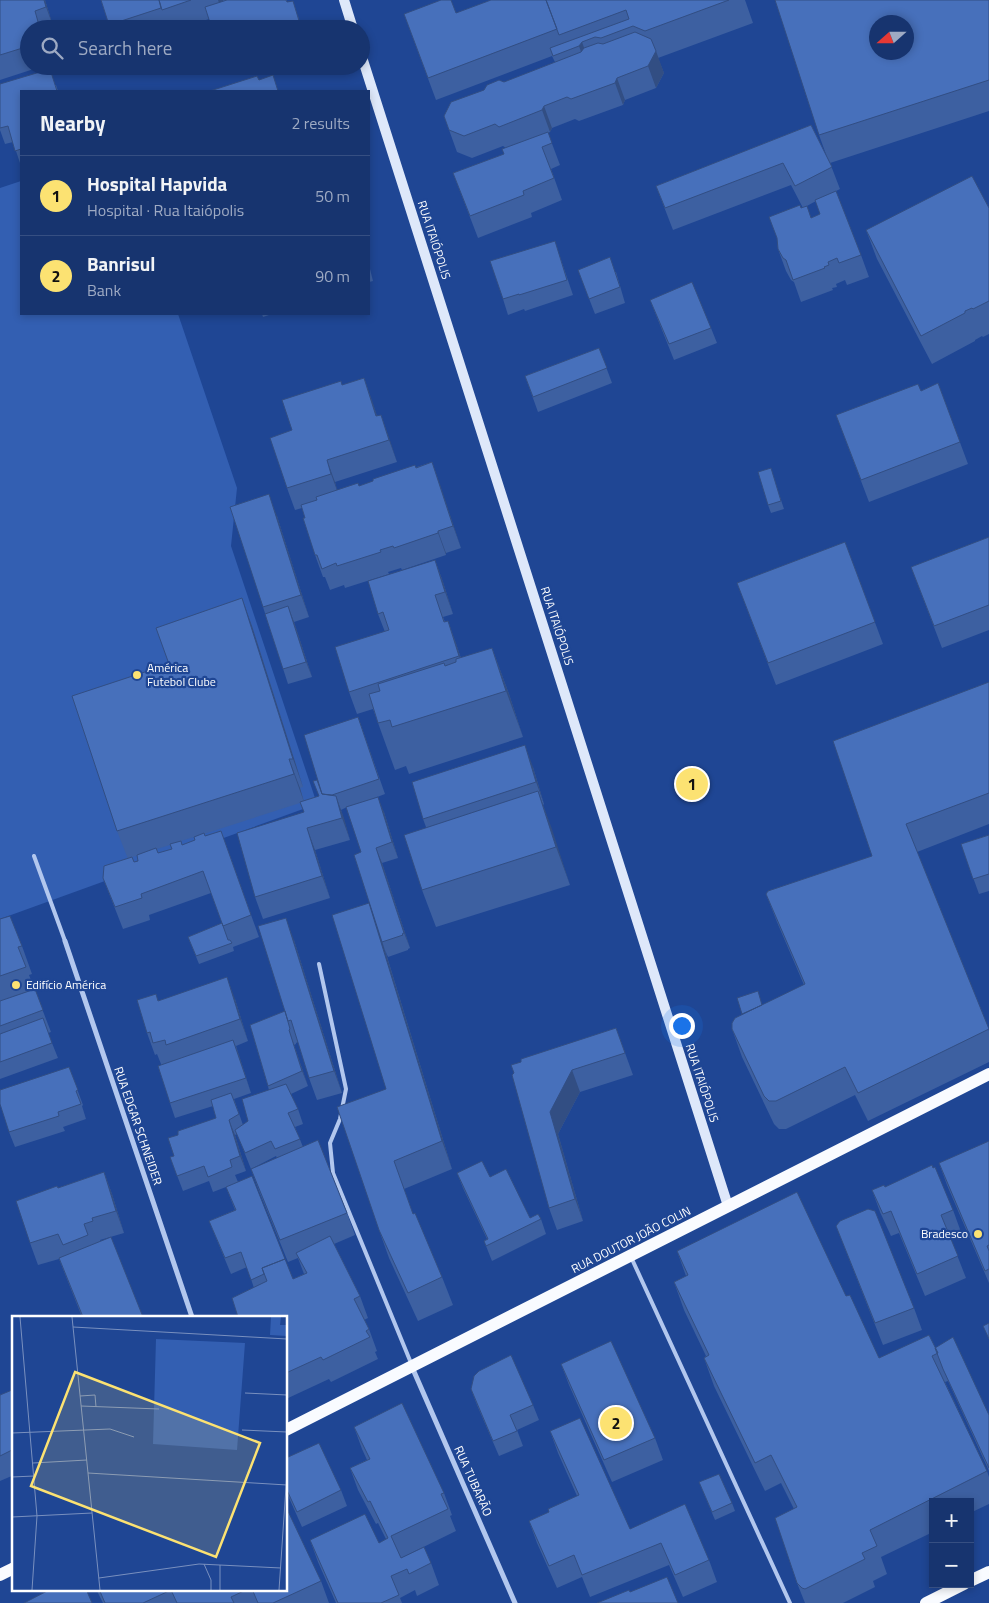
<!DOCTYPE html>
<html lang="en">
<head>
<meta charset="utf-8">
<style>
  :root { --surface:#17346f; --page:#243f77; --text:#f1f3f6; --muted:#9eaac3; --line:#364f82; --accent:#fce272 }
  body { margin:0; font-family:"Titillium Web",sans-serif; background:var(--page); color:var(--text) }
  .controls { position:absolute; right:15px; bottom:15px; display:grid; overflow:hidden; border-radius:0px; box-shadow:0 2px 8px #0003 }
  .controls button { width:45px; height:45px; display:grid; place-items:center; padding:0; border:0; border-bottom:1px solid var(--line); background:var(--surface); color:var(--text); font:25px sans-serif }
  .compass { position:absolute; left:869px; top:15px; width:45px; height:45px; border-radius:50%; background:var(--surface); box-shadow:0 2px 8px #0003; rotate:249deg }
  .you { position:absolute; left:681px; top:1025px; width:18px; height:18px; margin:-12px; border:4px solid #fff; border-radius:50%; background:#1a73e8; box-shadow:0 0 0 8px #1a73e833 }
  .badge { display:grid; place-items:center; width:32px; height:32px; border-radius:50%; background:var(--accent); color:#111; font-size:16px; font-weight:700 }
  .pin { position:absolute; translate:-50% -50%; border:2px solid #fff; box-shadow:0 1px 5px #0006 }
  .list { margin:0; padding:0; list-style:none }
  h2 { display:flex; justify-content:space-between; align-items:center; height:65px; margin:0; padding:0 20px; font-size:21px }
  h2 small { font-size:16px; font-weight:400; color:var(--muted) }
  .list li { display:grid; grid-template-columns:32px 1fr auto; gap:15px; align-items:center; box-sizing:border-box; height:80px; padding:0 20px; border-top:1px solid var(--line) }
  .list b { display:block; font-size:19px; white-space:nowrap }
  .list p { margin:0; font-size:16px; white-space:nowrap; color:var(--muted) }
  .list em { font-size:16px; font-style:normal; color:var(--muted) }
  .icon { flex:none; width:28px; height:28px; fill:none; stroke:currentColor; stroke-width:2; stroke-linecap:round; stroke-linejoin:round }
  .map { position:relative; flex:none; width:989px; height:1603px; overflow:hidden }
  .search { position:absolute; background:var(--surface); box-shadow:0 2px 8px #0003; left:20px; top:20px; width:350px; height:55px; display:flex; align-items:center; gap:12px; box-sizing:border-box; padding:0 18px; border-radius:28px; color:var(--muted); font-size:19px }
  .panel { position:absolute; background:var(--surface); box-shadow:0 2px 8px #0003; left:20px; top:90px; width:350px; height:225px; border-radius:0px }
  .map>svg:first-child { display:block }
  .green { fill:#335fb2 }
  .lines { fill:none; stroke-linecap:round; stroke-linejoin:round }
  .lane { stroke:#b2c7ee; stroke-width:4 }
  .street { stroke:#b2c7ee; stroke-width:5 }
  .secondary { stroke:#dee8fa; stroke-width:10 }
  .primary { stroke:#f9fbff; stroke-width:12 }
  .wall { fill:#3d60a1; fill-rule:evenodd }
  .shaded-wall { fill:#324e83 }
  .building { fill:#4770bb; stroke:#324e83; fill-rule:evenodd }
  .poi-dot { fill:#fce272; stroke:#1f4694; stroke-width:2 }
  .labels { text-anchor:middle; stroke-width:4.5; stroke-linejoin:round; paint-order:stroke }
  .street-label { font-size:12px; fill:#fff; stroke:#1f4694 }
  .poi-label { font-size:12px; fill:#fff; stroke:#1f4694; text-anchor:start }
  .inset-road { fill:none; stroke:#7990bf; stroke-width:1 }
  .view { fill:#fce272; fill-opacity:0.15; stroke:#fce272; stroke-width:2.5 }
  .inset-edge { fill:none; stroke:#fff; stroke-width:2.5 }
</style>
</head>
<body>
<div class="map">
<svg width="989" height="1603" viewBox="0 0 989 1603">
  <rect width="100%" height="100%" fill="#1f4694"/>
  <path class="green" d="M21,181V314H178L237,488L231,546L317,804L0,919V188Z"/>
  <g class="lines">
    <path class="lane" d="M34,856L65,941
      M319,964L346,1089L340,1119L330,1143L333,1173L411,1363
      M631,1257L790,1603"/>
    <path class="street" d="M65,941L192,1317
      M412,1367L515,1603"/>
    <path class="secondary" d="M344,0L353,29
      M361,54L728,1206"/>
    <path class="primary" d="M286,1430L989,1074
      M0,1575L14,1568
      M970,1581L989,1572
      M926,1603L964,1584"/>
  </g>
  <path class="wall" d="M0,0H45L54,29H29V66H43L0,80Z
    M101,0H226L223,1L227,0H287V2L298,16L302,29H212L209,19L179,29H169L167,23L149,29H111Z
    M491,0H745L753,23L658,58L664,73L656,88L625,100L623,105L579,121L575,119L552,128L550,132L548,133L560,165L551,169L562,200L531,213L532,217L478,238L453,173L504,154L506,148L503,146L472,158L457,152L444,116L504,82L555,62L552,56L436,100L404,14L456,13Z
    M989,0V111L830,163L840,189L834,192L861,255L869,277L847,285L845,280L836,284L837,287L832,288L833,290L801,302L794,282L791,280L786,271L778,249L801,208H803L791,185L673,230L656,186L811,125L827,157L819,135ZM816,201L820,214L811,218L805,207Z
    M0,84L56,85L58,91H21V166L13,142L5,144L0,130Z
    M989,208V334L983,337L982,336L975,340V341L932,364L877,259L866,230Z
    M560,257L573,295L525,311L524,309L508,315L503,299Z
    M369,265L373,281L369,282Z
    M578,270L616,272L625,303L595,314Z
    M650,300L711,328L717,343L674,360Z
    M262,314H272L263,317Z
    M599,348L612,383L538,412L525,376Z
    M364,378L377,416L381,415L397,462L335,482L337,490L359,486L432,462L461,548L446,553V555L402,570L401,568L388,572L389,574L345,588L344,585L330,590L325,577H323L315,555L302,508L295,510L287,488L292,430L343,385Z
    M938,383L968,464L869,502L836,415L921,391Z
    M773,476L784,509L771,513L768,505Z
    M277,516L309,617L294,622L312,677L288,684L263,607Z
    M989,537V630L942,648L911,567Z
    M845,542L883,644L776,685L737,583Z
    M435,560L443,582L453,614L443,617L445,622L448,621L461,658L492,648L509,694L523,737L409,774L406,766L395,770L373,709L357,714L349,692L385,632L378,614Z
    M252,626L303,787L300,788L304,801L319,796L317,780L358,717L385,794L372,799L384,812L398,858L382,863L410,948L408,949V950L388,957L385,950L452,1169L404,1189L413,1214L442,1277L453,1305L418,1321L389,1258L379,1230L386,1089L375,919L361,852L347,807L341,810L350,840L315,850L330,898L263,919L255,897L304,812L300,803L204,834L205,836L221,831L259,937L233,947L234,951L199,964L188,937L222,923L211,893L149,915L150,920L123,929L103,878L128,859L117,831L169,664ZM194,837L195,840L182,845L181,841ZM170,845L172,849L158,853L157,849ZM137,856L138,861L134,862L132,857Z
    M989,682V824L917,852L989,1031V1062L868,1121L855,1095L786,1129H779L774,1124L742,1057L732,1029L762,1005L804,985L777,922L766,894L872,856Z
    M533,767L544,804L543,805L570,885L436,927L422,890L426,827L423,819Z
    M989,835V891L979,894L961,844Z
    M0,919L22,946L32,974L29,975L51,1032L48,1033L58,1058L0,1079Z
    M294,940L342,1093L317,1100L309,1078L298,1042L296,1043V1044L294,1045L308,1086L291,1094L298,1109L303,1124L295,1127L303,1147L347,1213L355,1235L334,1244L360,1296L368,1318L364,1320L369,1329L377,1351L375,1352L378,1359L331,1382L329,1379L286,1399V1317L254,1288L247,1267L231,1274L209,1221L235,1210L226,1187L213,1192L209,1181L183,1191L170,1157L174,1156L178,1135L216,1118L213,1106L175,1118L170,1103L161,1064L157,1054L155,1055L147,1033L158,1000L235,999L248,1041L236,1046L251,1093L234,1099L243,1125L248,1121L269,1090L250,1025L285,1011ZM237,1134L251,1169L276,1156L277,1158L251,1169L259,1191L288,1262L298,1258L304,1274L293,1279L238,1182L235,1175L246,1171L235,1135Z
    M616,1028L633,1075L580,1092L558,1134L583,1221L557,1230L549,1208L514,1073L521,1062Z
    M69,1067L83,1105L82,1106L86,1119L63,1127L65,1131L15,1147L9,1132Z
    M989,1142V1283L947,1185L939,1163Z
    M104,1172L112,1194L124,1233L100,1240L143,1317H82L59,1259L38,1265L30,1243L58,1188Z
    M457,1173L490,1177L530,1218L541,1219L546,1234L492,1261L484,1241L487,1239L463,1188Z
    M885,1187L953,1210L961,1232L950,1237L966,1278L925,1296L899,1233L891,1236L880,1212L872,1190Z
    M836,1226L914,1308L922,1330L883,1345Z
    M677,1251L846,1296L879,1358L935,1348L989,1415V1471L948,1381L945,1382L987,1471L989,1477V1504L970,1513V1502H933V1532L881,1557L887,1574L873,1581L875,1587L843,1603H805L797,1583L794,1509L781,1483L765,1491L714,1386L704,1358L706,1356L684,1310L674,1282L686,1276Z
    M561,1364L655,1438L663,1460L612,1482L569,1385Z
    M471,1389L533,1405L539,1420L517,1430L523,1446L499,1456L477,1405Z
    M14,1394V1475L0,1481V1395Z
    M354,1427L444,1493L452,1515L450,1516L456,1531L401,1558L431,1563L439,1585L417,1596L415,1590L400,1598L402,1603H336L318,1562L310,1540L379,1543L386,1539L378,1523L376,1524L358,1490L350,1468L367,1460L362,1449Z
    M550,1431L630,1529L709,1560L717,1582L683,1597L669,1565L590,1597L582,1577L557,1588L537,1543L529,1521L549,1512L577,1496L558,1453Z
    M286,1458L341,1490L347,1506L302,1527L286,1491Z
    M699,1482L732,1503L735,1511L715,1520Z
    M321,1581L329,1603H103L96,1589H286Z"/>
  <path class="shaded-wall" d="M44,0H45L54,29L46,7Z
    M218,0H223V1L220,6L223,14Z
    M582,42L592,70L589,74L579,46Z
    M656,51L664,73L656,88L648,66Z
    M617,78L625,100L623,105L615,83Z
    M544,106L552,128L550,132L542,110Z
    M364,378L372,400L384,438L376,416Z
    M381,415L389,437L397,462L389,440Z
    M327,460L335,482L339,496L331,474Z
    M432,462L440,484L461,548L453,526Z
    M269,494L277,516L309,617L301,595Z
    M438,531L446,553V555L438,533Z
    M435,560L443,582L453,614L445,592Z
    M242,598L252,626L303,787L293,759Z
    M288,606L294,622L312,677L306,662Z
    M448,621L456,643L467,678L459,656Z
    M492,648L509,694L523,737L506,691Z
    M525,745L533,767L544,804L536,782Z
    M289,759L300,788L304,802L294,774Z
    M538,791L552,829L570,885L556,847Z
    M336,796L344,818L350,840L342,818Z
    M378,797L384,812L398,858L392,842Z
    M307,828L315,850L330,898L322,876Z
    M376,848L382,863L410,948L404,933Z
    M369,903L379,931L452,1169L442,1141Z
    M286,918L294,940L342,1093L334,1071Z
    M227,977L235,999L248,1041L240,1019Z
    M289,1030L294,1045L308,1086L302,1071Z
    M233,1040L239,1055L251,1093L246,1078Z
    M572,1070L580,1092L558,1134L583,1221L575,1199L550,1112Z
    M229,1120L235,1135L246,1171L240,1156Z
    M104,1172L112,1194L124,1233L116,1211Z"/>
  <path class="building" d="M0,0H44L46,7L35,11L40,29H29V46L0,55Z
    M101,0H159L161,8L109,25Z
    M159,0H191L162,10Z
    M227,0H286L287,2L293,1L300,24L287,29H212L205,7Z
    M441,0H451L456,13L491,0H546L557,29L428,78L404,14Z
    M546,0H729L645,31L633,26L601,38L595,37L582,42L579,46L553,56L550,48L629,19L626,10L559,35Z
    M775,0H989V80L819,135ZM876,22H906V52H876Z
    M635,32L651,39L656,51L648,66L617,78L615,83L571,99L567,97L544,106L542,110L499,127L495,124L464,136L449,130L444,116L451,102L484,90L487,85L499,80L504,82L581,52L584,48L598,43L603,44Z
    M50,69L57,91H21V149L15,151L8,126L0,128V84Z
    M273,75L278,91H210L257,76L259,80Z
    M811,125L832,167L795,186L783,163L665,208L656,186Z
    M548,132L552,143L542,147L554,178L523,191L524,195L470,216L453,173L504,154L502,149Z
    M972,176L989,208V301L973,309L972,308L965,311V313L921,336L866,230Z
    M836,191L861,255L839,263L837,258L828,262L829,265L824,267L825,268L793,280L786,260L783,258L778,249L777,238L769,217L800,205L801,208L807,206L811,218L820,214L815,200Z
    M555,241L567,280L519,295V294L503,299L490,261Z
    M610,257L620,287L589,299L578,270Z
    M692,282L711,328L669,344L650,300Z
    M599,348L607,368L533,397L525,376Z
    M364,378L376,416L381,415L389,440L327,460L331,474L287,488L270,438L292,430L282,400L341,381L342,385Z
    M938,383L960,442L861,480L836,415L918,384L921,391Z
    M432,462L453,526L438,531V533L394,548L393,546L380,550L381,552L337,566L336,563L322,569L317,555H315L303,518H305L301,505L317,500L316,497L358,483L359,486L373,481V479L415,465L416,468Z
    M771,468L781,501L768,505L758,472Z
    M269,494L301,595L263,607L230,507Z
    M989,537V605L934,626L911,567Z
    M845,542L875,622L768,663L737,583Z
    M435,560L445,592L435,595L444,622L448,621L459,656L349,692L335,647L389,630L383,612L378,614L368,581Z
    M242,598L293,759H289L294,774L117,831L72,696L169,664L156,628Z
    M288,606L306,662L283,669L265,614Z
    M492,648L506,691L392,727L390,720L378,723L369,694L380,691L378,684L444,663L445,666L456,662V659Z
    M989,682V793L906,824L989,1029L858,1093L845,1067L776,1101H769L764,1096L732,1029V1023L735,1018L805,984L766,894L768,891L872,856L833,741Z
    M358,717L379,779L332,795L322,794L304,735Z
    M525,745L536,782L423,819L412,782Z
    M317,780L322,794L336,796L342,818L307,828L322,876L255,897L237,833L304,812L300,802L319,796L313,781Z
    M538,791L556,847L422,890L404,835Z
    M378,797L392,842L376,848L404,933L402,934L403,935L382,942L354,855L361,852L346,807Z
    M221,831L251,915L223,926L203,871L141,894L142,898L115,907L103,878L104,866L132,857L134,862L138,861L137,855L156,848L158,853L172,849L170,844L181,841L182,845L195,840L194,837L204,833L205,836Z
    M989,835V874L973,879L961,844Z
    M369,903L442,1141L394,1161L413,1214L415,1213L442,1277L408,1293L379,1230L337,1107L386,1089L332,915Z
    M10,916L22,946L18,947L26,967L0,976V919Z
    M286,918L334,1071L309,1078L291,1020L288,1021L258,926Z
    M222,923L228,940H230L232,943L196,956L188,937Z
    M227,977L240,1019L166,1045L165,1040L153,1043L150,1032L147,1033L137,1000L156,994L158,1001Z
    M35,989L43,1010L0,1026V1001Z
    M758,991L762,1005L742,1014L737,998Z
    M285,1011L290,1029L289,1030L302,1071L268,1086L250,1025Z
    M43,1018L52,1043L0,1062V1034Z
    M616,1028L625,1053L572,1070L550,1112L575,1199L549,1208L512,1075L514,1073L511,1065L521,1062V1059Z
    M233,1040L246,1078L170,1103L158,1066Z
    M69,1067L78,1090L76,1091L81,1104L58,1112L59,1116L9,1132L0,1104V1090Z
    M286,1084L298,1109L288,1113L300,1139L275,1149L271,1141L245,1153L235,1130L248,1121L242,1099Z
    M231,1093L239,1114L229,1120L240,1156L230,1160L232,1167L208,1177L204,1166L177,1176L170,1157L174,1156L168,1138L178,1135V1131L216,1118L211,1100Z
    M318,1140L347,1213L280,1240L251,1169Z
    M989,1141V1245L987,1246L989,1251V1269L985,1271L939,1163Z
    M482,1161L490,1177L506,1169L530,1218L538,1214L541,1219L486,1246L484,1241L488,1239L457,1173Z
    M932,1165L933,1168L935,1167L953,1210L941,1215L958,1256L917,1274L891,1211L883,1214L872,1190L884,1185L885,1187Z
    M104,1172L116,1211L92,1218L93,1221L84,1224L88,1235L63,1245L58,1234L30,1243L16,1201L57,1186L58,1188Z
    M252,1176L285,1259L262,1268L264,1274L251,1280L241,1252L225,1258L209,1221L236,1210L226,1187Z
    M797,1192L846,1296L850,1295L879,1358L929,1335L938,1353L932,1356L987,1471L870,1530L877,1546L862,1553L865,1559L805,1589L802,1588L797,1583L775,1518L797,1507L771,1455L755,1463L704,1358L709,1355L674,1282L688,1275L677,1251Z
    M868,1209L875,1211L914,1308L875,1323L836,1226L840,1221Z
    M330,1236L360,1296L354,1299L369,1329L366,1331L370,1337L323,1360L321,1357L286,1373V1317H238L232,1298L267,1281L262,1268L285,1259L293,1279L307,1273L296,1253Z
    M111,1237L143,1317H83L59,1258Z
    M989,1323V1339L983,1326Z
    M953,1337L989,1415V1468L943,1369L935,1348Z
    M611,1341L655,1438L604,1460L561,1364Z
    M511,1355L533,1405L510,1415L517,1431L493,1441L471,1389L474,1376L479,1371Z
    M12,1390L14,1394V1449L0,1456V1395Z
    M402,1403L444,1493L441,1494L448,1509L391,1536L401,1558L424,1547L431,1563L409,1574L407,1569L391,1576L399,1595L381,1603H338L310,1540L365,1514L379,1543L388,1538L370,1501L368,1502L350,1468L370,1459L354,1427Z
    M580,1418L630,1529L685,1504L709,1560L675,1575L661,1543L582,1575L574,1555L549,1566L529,1521L549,1512L548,1509L579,1495L550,1431Z
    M319,1443L341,1490L297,1512L286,1488V1458Z
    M719,1474L732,1503L712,1512L699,1482Z
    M286,1507L321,1581L273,1603H258L252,1589H286Z
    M667,1577L678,1603H597L629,1590L630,1592Z
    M51,1589H86L92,1603H24Z
    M99,1589H248L231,1597L234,1603H177L171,1590L143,1603H105Z"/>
  <g class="poi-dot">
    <circle cx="137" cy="675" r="5"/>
    <circle cx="16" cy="985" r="5"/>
    <circle cx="978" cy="1234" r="5"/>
  </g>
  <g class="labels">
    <g class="street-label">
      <text transform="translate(434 240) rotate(72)" y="4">RUA ITAIÓPOLIS</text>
      <text transform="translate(557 626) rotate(72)" y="4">RUA ITAIÓPOLIS</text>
      <text transform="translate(702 1083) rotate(72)" y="4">RUA ITAIÓPOLIS</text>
      <text transform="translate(138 1126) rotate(71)" y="4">RUA EDGAR SCHNEIDER</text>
      <text transform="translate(631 1240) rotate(-27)" y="4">RUA DOUTOR JOÃO COLIN</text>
      <text transform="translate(473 1481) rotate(66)" y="4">RUA TUBARÃO</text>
    </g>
    <g class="poi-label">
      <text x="147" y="672">América<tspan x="147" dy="14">Futebol Clube</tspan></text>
      <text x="26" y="989">Edifício América</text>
      <text x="968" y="1238" text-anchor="end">Bradesco</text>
    </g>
  </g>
  <g transform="translate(12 1316)">
    <rect width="275" height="275" fill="#1f4694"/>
    <path d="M259,1H269L268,9H275V20L258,19ZM144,23L233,27L225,134L141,128Z" fill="#335fb2"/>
    <path class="inset-road" d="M8,1L25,200L20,274M60,1L88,274M61,11L275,23M233,77L275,79M68,80L83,79L84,91M69,90L147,93M230,114L275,116M0,117L98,113L122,121M21,147L75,144M76,157L275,169M0,161L22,160M0,201L80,197M192,248L199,264V274M87,262L187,248L269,252M208,274V249M267,274L275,156"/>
    <path class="view" d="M63,56L248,127L204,241L19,170Z"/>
    <rect width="275" height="275" class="inset-edge"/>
  </g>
</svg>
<div class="controls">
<button>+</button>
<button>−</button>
</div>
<svg class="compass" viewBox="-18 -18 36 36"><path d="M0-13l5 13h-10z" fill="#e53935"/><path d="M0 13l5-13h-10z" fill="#9eaac3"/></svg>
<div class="you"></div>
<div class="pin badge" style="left:692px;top:784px">1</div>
<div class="pin badge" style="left:616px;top:1423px">2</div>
<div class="search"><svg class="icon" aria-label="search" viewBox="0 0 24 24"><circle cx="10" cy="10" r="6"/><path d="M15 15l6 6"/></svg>Search here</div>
<section class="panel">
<h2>Nearby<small>2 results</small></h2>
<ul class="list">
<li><span class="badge">1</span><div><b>Hospital Hapvida</b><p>Hospital · Rua Itaiópolis</p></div><em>50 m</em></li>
<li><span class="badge">2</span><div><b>Banrisul</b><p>Bank</p></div><em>90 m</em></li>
</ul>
</section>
</div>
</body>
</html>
